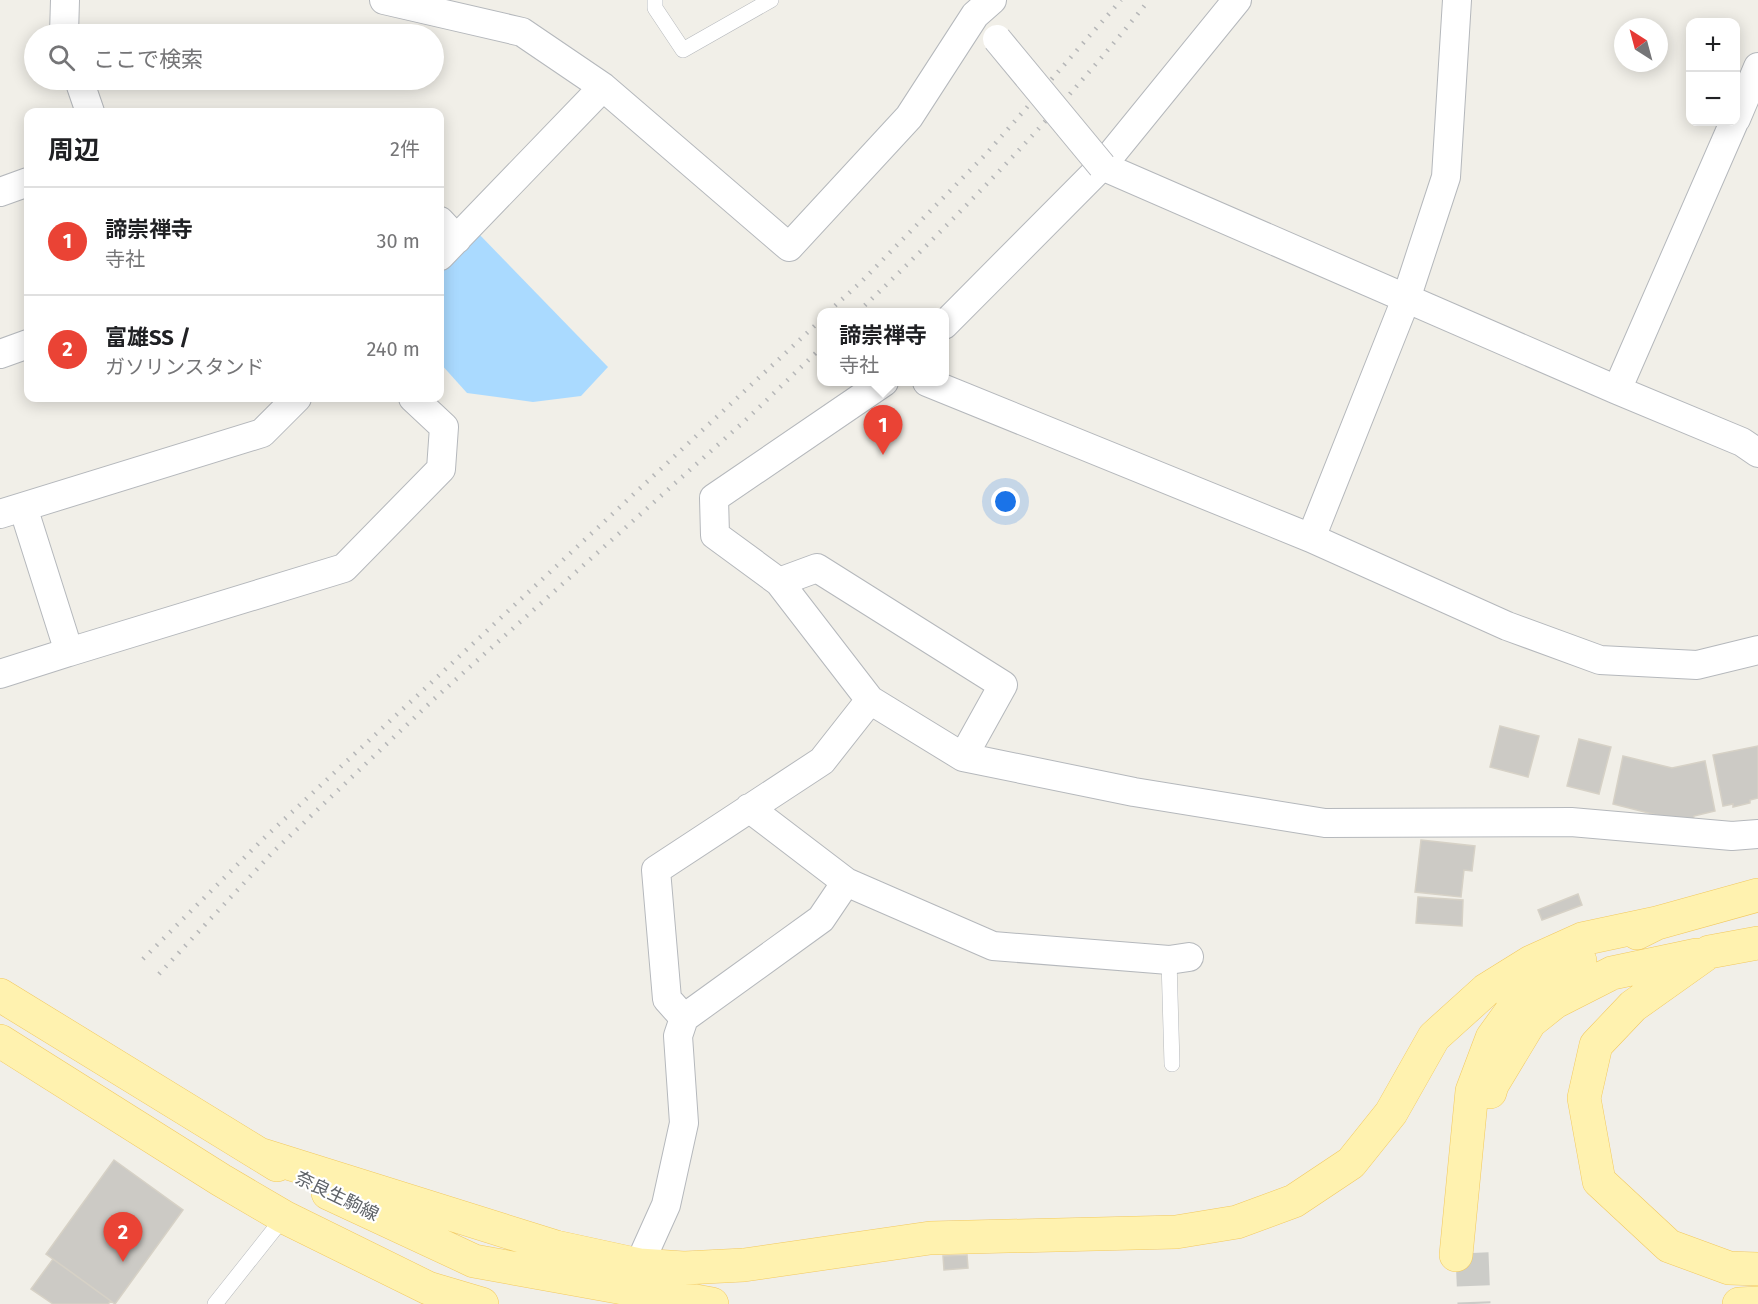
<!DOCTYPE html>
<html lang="ja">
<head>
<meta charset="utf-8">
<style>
  :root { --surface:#fff; --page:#f2f2f2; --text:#202124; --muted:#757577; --line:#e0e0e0; --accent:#ea4335 }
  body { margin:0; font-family:"Fira Sans","Noto Sans JP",sans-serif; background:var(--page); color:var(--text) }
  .controls { position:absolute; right:18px; top:18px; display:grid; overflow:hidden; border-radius:12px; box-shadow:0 3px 15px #0003 }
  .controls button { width:54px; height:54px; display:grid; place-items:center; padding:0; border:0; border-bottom:2px solid var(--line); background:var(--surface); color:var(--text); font:30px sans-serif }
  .compass { position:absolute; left:1614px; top:18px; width:54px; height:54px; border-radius:50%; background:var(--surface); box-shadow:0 3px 15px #0003; rotate:324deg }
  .you { position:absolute; left:1006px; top:502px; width:21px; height:21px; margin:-15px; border:4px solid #fff; border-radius:50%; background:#1a73e8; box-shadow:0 0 0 9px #1a73e833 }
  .badge { display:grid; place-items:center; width:39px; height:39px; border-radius:50%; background:var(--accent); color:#fff; font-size:20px; font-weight:700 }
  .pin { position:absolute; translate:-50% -50px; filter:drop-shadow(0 2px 3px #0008) }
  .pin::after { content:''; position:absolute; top:32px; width:21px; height:18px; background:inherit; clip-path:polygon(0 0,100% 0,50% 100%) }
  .popup { position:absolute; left:817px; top:308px; width:132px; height:78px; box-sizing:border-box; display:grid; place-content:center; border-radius:12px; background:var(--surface); filter:drop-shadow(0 2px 4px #0005); font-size:20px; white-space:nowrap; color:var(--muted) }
  .popup b { font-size:22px; color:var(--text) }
  .popup::after { content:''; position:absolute; left:50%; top:100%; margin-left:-12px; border:12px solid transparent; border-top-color:var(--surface) }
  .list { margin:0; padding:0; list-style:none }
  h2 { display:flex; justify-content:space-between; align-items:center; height:78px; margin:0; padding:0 24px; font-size:26px }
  h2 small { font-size:20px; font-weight:400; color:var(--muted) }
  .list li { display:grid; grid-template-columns:39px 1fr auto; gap:18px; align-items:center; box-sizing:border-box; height:108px; padding:0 24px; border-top:2px solid var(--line) }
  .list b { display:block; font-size:22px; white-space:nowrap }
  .list p { margin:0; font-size:20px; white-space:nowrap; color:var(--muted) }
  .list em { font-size:20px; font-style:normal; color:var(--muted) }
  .icon { flex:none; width:33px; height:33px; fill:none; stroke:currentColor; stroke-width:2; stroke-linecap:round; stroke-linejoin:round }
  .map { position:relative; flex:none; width:1758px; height:1304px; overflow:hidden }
  .search { position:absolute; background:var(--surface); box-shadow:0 3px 15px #0003; left:24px; top:24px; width:420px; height:66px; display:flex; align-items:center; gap:15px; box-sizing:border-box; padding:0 21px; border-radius:33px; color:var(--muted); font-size:22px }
  .panel { position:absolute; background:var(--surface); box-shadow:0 3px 15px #0003; left:24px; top:108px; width:420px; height:294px; border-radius:12px }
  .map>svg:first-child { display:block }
  .water { fill:#aadaff }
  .building { fill:#cccac5; stroke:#d6d1c6; stroke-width:1.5 }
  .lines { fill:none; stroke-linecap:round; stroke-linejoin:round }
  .primary-tunnel { stroke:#ccccc8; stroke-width:33; stroke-dasharray:33 16; stroke-linecap:butt }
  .lane-casing { stroke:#b5b8bc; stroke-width:16 }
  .street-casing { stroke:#b5b8bc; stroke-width:30 }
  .primary-casing { stroke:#f2c960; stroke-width:34 }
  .lane { stroke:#fff; stroke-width:15 }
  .street { stroke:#fff; stroke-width:28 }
  .primary { stroke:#fff2af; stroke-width:33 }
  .rail { stroke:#b6b7b8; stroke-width:4.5; stroke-dasharray:1.5 8; stroke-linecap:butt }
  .street-bridge-casing { stroke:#b5b8bc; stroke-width:30; stroke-linecap:butt }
  .street-bridge { stroke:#fff; stroke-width:28 }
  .labels { text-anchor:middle; stroke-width:4.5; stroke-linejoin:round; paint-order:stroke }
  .street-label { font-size:18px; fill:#5f6368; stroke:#fff }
</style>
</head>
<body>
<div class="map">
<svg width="1758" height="1304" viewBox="0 0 1758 1304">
  <rect width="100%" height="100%" fill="#f1efe8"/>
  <path class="water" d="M476,231L608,367L581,396L533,402L467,393L440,363V267Z"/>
  <path class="building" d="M1500,726L1539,736L1528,777L1490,767Z
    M1579,739L1611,747L1599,794L1567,786Z
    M1758,746V798L1750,800V803L1733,807V804L1723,806L1713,755Z
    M1623,756L1672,768L1705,761L1715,811L1694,816L1692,824L1613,804Z
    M1421,840L1475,846L1472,871L1464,870L1461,897L1415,892Z
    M1578,894L1582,905L1542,920L1538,910Z
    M1418,897L1463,900L1462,926L1416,923Z
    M114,1160L183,1210L115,1304L46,1254Z
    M967,1255L968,1268L944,1270L943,1256Z
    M53,1259L111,1301L108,1304H53L31,1289Z"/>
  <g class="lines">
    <path class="primary-tunnel" d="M1472,1253L1474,1304"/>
    <defs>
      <path id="lane" d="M655,0V8L683,50L771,0
        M1169,960L1172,1064
        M215,1304L284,1217"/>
      <path id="street" d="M384,0L522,32L603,87L789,247L909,117L975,15L992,0
        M64,34L65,0
        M79,80L90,112
        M1736,119L1758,67
        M1102,166L1617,390L1742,442L1758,453
        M0,192L28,182
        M440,221L457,239
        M440,256L603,87
        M944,325L1102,166L1237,0
        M0,354L28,344
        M884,382L714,498L715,535L779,582L870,700L963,757L1134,792L1325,823L1571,822L1732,836L1758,834
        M927,382L1311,538L1507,626L1600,660L1697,665L1758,650
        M1617,390L1734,122
        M23,507L69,652L344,568L441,469L444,427L413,398
        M0,514L262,433L297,398
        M1311,538L1406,299L1446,177L1457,0
        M779,582L817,568L1003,685L963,757
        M0,674L69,652
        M749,808L846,882L993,946L1169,960L1189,957
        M684,1018L821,919L846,882
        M639,1265L666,1205L684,1123L678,1036L684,1018L667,999L656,870L822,761L870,700"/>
      <path id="primary" d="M1637,933L1657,923L1758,895
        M1758,943L1709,952L1633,1006L1596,1045L1584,1098L1599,1181L1669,1246L1729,1268L1758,1269
        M0,995L277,1165
        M0,1041L221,1180L284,1217L428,1288L482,1304
        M1490,1092L1492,1085L1530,1022L1555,1002L1612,973L1697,955
        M259,1154L556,1247L639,1265L684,1268L744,1265L930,1238L1176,1232L1237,1222L1294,1201L1351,1163L1391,1113L1434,1037L1486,990L1531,962L1582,939L1657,923
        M328,1193L474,1261L712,1304
        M1456,1255L1472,1091L1492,1038L1515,1006L1548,977L1580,961
        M1739,1304L1758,1303"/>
    </defs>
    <use href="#lane" class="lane-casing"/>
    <use href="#street" class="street-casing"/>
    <use href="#primary" class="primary-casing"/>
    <use href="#lane" class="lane"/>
    <use href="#street" class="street"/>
    <use href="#primary" class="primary"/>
    <path class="rail" d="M828,312L861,282L986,154L1121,0
      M858,312C960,215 1061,110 1149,0
      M143,959L262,840L822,319
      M159,974L273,852L433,700L749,417L822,347"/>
    <defs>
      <path id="street-bridge" d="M997,39L1102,166"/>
    </defs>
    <use href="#street-bridge" class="street-bridge-casing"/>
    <use href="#street-bridge" class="street-bridge"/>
  </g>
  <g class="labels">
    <g class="street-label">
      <text transform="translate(337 1196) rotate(26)" y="6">奈良生駒線</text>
    </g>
  </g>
</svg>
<div class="controls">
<button>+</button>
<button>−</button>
</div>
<svg class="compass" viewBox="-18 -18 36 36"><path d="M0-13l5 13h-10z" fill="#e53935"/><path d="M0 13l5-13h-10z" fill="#757577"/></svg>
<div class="you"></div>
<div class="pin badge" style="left:883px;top:455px">1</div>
<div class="popup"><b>諦崇禅寺</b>寺社</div>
<div class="pin badge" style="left:123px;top:1262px">2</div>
<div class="search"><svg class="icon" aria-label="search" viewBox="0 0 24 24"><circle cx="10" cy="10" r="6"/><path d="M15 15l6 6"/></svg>ここで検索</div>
<section class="panel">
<h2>周辺<small>2件</small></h2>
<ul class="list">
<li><span class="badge">1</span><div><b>諦崇禅寺</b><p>寺社</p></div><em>30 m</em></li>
<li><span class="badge">2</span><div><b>富雄SS /</b><p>ガソリンスタンド</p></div><em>240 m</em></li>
</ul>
</section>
</div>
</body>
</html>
